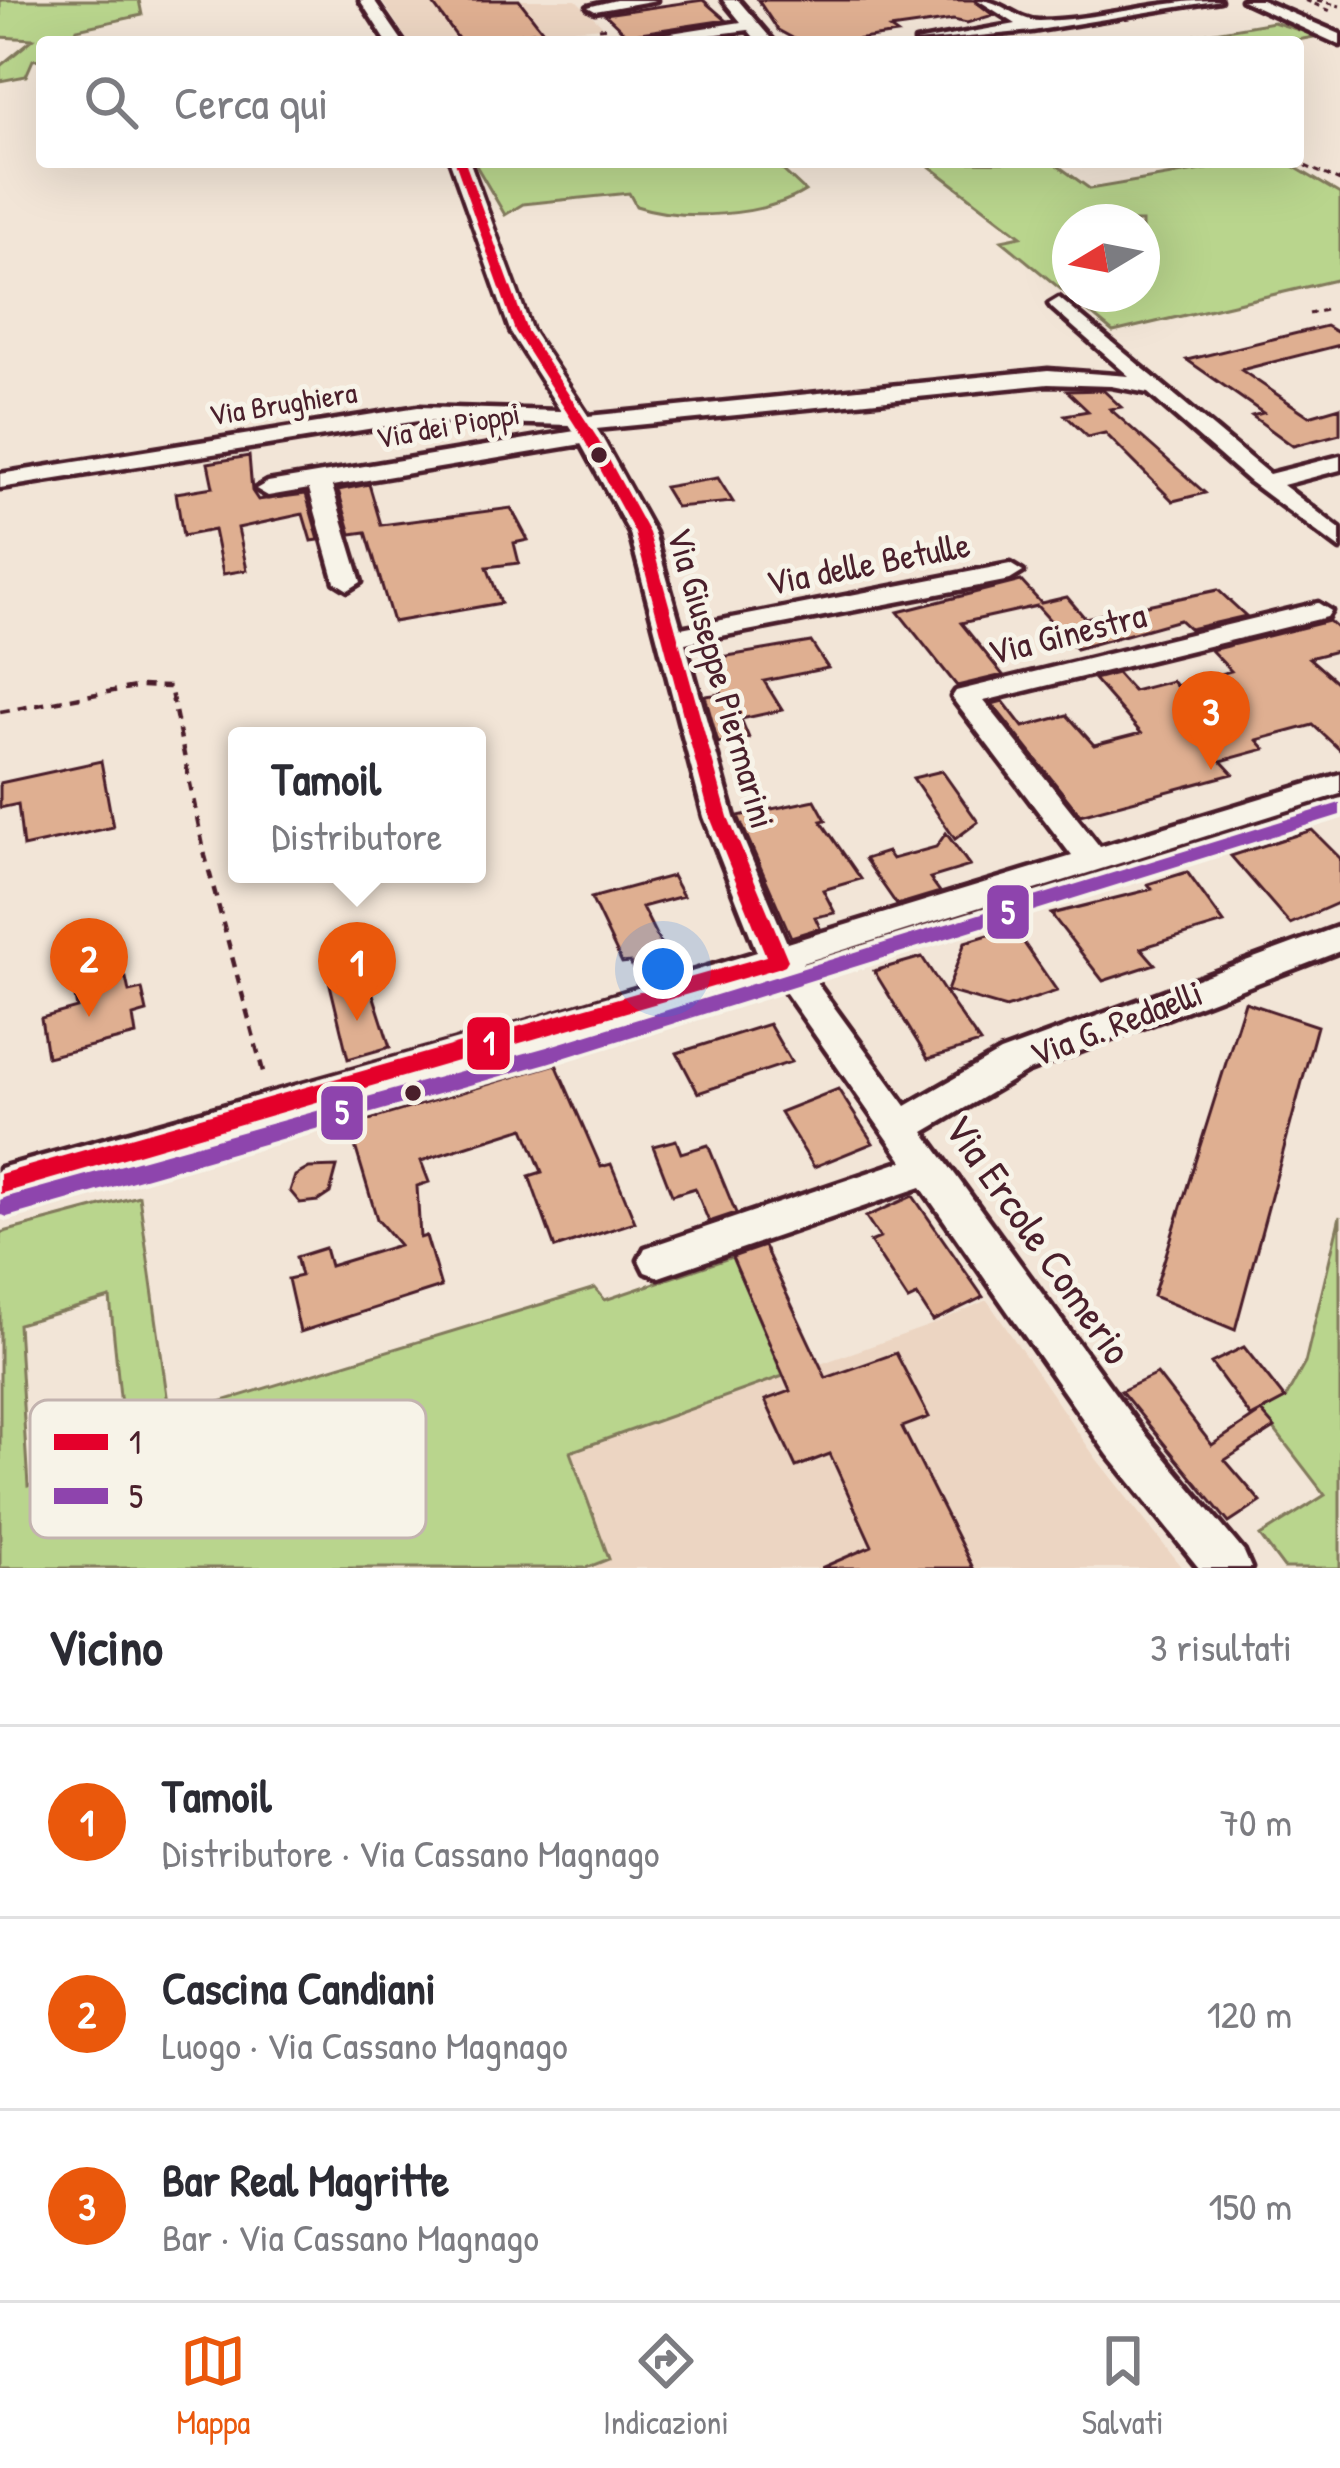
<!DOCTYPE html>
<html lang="it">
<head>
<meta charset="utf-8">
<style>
  :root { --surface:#fff; --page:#f2f2f3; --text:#2b2b33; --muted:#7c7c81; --line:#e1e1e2; --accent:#ea580c }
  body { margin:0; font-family:"Patrick Hand",sans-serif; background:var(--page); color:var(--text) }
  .compass { position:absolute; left:1052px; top:204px; width:108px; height:108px; border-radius:50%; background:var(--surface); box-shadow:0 12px 48px #0002; rotate:260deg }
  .you { position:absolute; left:663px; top:969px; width:42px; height:42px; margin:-30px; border:9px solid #fff; border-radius:50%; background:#1a73e8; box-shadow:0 0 0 18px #1a73e833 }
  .badge { display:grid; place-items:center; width:78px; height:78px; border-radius:50%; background:var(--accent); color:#fff; font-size:39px; font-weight:700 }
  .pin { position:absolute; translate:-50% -99px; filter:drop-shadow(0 3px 6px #0008) }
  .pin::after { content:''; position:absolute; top:63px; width:42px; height:36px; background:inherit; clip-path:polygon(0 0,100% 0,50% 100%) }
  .popup { position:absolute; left:228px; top:727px; width:258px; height:156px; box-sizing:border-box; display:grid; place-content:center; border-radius:12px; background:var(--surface); filter:drop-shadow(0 3px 9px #0005); font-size:39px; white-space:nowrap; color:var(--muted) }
  .popup b { font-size:45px; color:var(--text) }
  .popup::after { content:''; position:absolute; left:50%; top:100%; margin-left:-24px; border:24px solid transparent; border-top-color:var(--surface) }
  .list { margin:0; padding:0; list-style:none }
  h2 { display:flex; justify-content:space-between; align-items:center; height:156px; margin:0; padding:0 48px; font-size:51px }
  h2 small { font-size:39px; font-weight:400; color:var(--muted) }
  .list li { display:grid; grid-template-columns:78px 1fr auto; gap:36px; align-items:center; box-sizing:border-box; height:192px; padding:0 48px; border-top:3px solid var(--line) }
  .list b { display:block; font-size:45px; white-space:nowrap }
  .list p { margin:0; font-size:39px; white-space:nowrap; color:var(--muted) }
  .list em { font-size:39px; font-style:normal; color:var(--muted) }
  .icon { flex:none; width:66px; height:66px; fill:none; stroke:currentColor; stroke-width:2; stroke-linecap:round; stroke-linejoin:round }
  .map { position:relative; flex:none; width:1340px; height:1568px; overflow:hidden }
  .search { position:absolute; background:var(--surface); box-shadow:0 12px 48px #0002; left:36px; right:36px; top:36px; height:132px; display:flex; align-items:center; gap:30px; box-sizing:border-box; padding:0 42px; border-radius:12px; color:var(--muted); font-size:45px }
  .sheet { height:732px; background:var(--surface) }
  nav { display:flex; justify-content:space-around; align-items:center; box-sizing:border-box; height:168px; border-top:3px solid var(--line); background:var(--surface); font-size:33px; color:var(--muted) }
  nav a { display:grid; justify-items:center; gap:6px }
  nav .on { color:var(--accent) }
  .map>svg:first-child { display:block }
  .built { fill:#ecd5c2 }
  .green { fill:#b9d58d; stroke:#827a5c; stroke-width:3; fill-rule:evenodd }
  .building { fill:#dfaf91; stroke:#4a1f2b; stroke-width:3 }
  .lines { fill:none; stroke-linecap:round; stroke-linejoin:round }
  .minor-casing { stroke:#4a1f2b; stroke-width:9 }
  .path-far1 { stroke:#4a1f2b; stroke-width:3; stroke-dasharray:6 4.5; stroke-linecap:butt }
  .path { stroke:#4a1f2b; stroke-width:4.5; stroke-dasharray:10 8; stroke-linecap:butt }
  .minor { fill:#f7f3e8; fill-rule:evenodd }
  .bus-1-casing { stroke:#f7f3e8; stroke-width:9 }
  .bus-2-casing { stroke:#f7f3e8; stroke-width:9 }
  .bus-1 { fill:#e4002b; fill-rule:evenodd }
  .bus-2 { fill:#8e44ad; fill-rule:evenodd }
  .bus-dot { fill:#4a1f2b; stroke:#f7f3e8; stroke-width:4.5 }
  .labels { text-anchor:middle; stroke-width:10; stroke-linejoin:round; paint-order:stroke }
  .far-street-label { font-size:30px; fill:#4a1f2b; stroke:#f7f3e8 }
  .street-label { font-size:36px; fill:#4a1f2b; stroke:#f7f3e8 }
  .near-street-label { font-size:42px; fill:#4a1f2b; stroke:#f7f3e8 }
  .key { fill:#f7f3e8; stroke:#c3b3af; stroke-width:3 }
  .key-label { font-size:33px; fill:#4a1f2b }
  .line-badge { stroke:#f7f3e8; stroke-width:4.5 }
  .badge-label { font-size:33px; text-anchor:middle; font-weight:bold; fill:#fff }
</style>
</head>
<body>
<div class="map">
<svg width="1340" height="1568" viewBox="0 0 1340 1568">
  <rect width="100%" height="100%" fill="#f2e5d7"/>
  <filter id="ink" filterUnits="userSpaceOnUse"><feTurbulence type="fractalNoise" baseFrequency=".00833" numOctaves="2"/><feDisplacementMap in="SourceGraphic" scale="24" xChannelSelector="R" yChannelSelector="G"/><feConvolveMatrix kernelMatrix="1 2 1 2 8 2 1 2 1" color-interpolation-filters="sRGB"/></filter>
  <g filter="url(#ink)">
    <path class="built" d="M381,0H576L604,27L409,42Z
      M987,1300L1095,1457L1182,1568H586L608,1559L570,1452L931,1325Z"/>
    <path class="green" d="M0,0H139L142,15L77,29L72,42H42V59L33,60L26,76L0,81V66L33,39L0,37Z
      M1273,22L1319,36L1287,42H1156Z
      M474,162H774L805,191C763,217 682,221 636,206L629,193L523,204L505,215Z
      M944,162L1054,163L1090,189L1248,162H1286L1340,194V279L1113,332L1001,240L1021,236L928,165ZM1070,222H1142V294H1070Z
      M139,1196L170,1417L595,1288L605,1300L732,1257L783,1376L570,1452L609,1559L586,1568H0V1233ZM110,1298L126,1455L28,1486L18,1324Z
      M1340,1216V1568H1284L1260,1536L1325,1495L1261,1412L1285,1399L1305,1363Z"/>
    <path class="building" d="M430,0H519L543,31L459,40Z
      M703,0L726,20L627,35L605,14Z
      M758,0H974L993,15L967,23L953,20L890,29L897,34L840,42H800L778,30Z
      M1326,326L1340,334V345L1241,370L1309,416L1340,407V434L1293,446L1252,416L1263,413L1187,360Z
      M1103,390L1121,407L1110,409L1205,493L1173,501L1105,433L1088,437L1065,415L1088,411L1067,391Z
      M249,456L252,491L258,500L306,494L319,540L311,541L303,514L238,528L247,570L223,574L214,530L183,536L176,493L213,487L208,463Z
      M718,478L733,502L676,507L664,487Z
      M369,484L381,525L511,508L528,540L514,543L519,563L487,567L501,603L393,622L366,532L351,534L338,490Z
      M1021,581L1041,603L1067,597L1085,618L1218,590L1246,616L1190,629L1180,620L1076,649L1037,606L961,623L1003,675L957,686L898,612Z
      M1329,621L1340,631V650L1309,658L1340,685V750L1313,725L1257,740L1265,749L1221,761L1233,774L1080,815L992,704L1003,701L1023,727L1067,715L1094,745L1141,733L1094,679L1117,673L1133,691L1172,681L1176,686L1231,671L1211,650Z
      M811,642L828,668L764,681L782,710L741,719L749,738L718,743L705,696L722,694L704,660Z
      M101,761L113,827L23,847L18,804L0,808V783Z
      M942,771L978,822L955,839L913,778Z
      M815,800L826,820L821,821L861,879L823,890L835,913L815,917L820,928L791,937L738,816Z
      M1312,830L1340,858V902L1290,924L1231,856Z
      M946,833L970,866L930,878L940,892L897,905L865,859L887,852L892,859L936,847Z
      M1187,872L1224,923L1141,948L1155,964L1103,981L1051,914L1152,889L1148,884Z
      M672,876L683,896L642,907L672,967L640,983L630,962L622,963L591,898Z
      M1005,930L1017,933L1057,991L1006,1008L947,991L965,942Z
      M922,957L946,994L980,1043L928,1059L874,971Z
      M364,966L390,1047L348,1059L328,976Z
      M126,978L129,992L142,989L147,1012L133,1016L136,1035L47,1057L41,1018L77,1008L74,992Z
      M1245,1002L1317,1026L1235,1330L1153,1296Z
      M769,1024L791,1062L698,1093L677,1053Z
      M556,1064L601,1167L611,1164L635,1222L555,1248L529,1176L542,1172L524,1128L421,1161L429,1182L417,1186L420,1238L426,1236L441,1287L300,1332L288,1279L301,1276L296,1257L325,1248L330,1266L399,1245L377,1219L349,1126Z
      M838,1089L873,1143L814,1167L780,1112Z
      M676,1140L681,1153L708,1145L736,1213L709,1222L695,1188L672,1195L653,1146Z
      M337,1167L330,1193L318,1201L300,1203L290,1191L295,1176L309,1168Z
      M913,1196L983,1297L933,1321L917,1296L908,1300L870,1242L880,1238L866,1217Z
      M764,1246L826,1378L896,1353L929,1417L902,1427L973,1568H821L872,1546L830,1454L796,1467L765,1400L790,1391L732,1257Z
      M1244,1347L1285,1399L1251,1417L1211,1363Z
      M1157,1374L1212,1445L1261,1412L1275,1428L1225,1460L1261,1502L1229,1523L1121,1391Z"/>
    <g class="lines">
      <defs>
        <path id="minor" d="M360,0H374L403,42H387Z
          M616,0H656L595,11L588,7Z
          M723,0H738L774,42H758L748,30L656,42H614L741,22Z
          M978,0C1001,0 1018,21 1039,21C1100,20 1159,0 1220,0L1032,31L916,42L1016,24Z
          M1242,0H1261L1340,34V45Z
          M451,162H469L531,331L588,416L1048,370L1129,376L1052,308L1049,304L1059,298L1269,474L1340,456V470L1283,485L1340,529V549L1250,482L1148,393L1111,386L1048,384L596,429L654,533L681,628L1010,564L1023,572L1010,580L685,643L734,817L787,943L1072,856L956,703L952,697L956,691L1318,603L1331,611L1327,617L984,701L1100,847L1340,774V794L802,963L906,1106L1000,1052L1340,926V951L1026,1072L924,1132L1138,1425L1244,1552L1251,1568H1199L1108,1455L921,1187L659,1277L645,1272L639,1260L645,1248L903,1161L772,973L540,1046L0,1200V1168L540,1018L757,952L704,817L630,533L582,444L332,486L361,582L348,590L335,582L309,489L268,496L256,489L268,482L575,431L570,425L418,421L0,488V474L418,407L561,411L511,331Z"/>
      </defs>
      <use href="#minor" class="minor-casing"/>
      <path class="path-far1" d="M1305,0L1333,12
        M1317,0L1340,6
        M599,28L609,27
        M538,31L546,40
        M1296,162L1340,181
        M1309,314L1325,310"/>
      <path class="path" d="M0,712L140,686L170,687L205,856L265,1079"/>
      <use href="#minor" class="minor"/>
      <defs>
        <path id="bus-1" d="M455,162H465L527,331L596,436L649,533L728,817L788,960L785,965L778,968L0,1194V1174L766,956L710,817L635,533L582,436L515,331Z"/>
        <path id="bus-2" d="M1340,803V815L547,1063L7,1217L0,1214V1200L7,1197L547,1047Z"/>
      </defs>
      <use href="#bus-1" class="bus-1-casing"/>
      <use href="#bus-2" class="bus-2-casing"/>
      <use href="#bus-1" class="bus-1"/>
      <use href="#bus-2" class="bus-2"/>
    </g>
  </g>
  <g class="bus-dot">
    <circle cx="599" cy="455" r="10"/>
    <circle cx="413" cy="1093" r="10"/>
  </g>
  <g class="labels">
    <g class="far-street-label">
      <text transform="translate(283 404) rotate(-9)" y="10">Via Brughiera</text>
      <text transform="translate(448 426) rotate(-10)" y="10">Via dei Pioppi</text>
    </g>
    <g class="street-label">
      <text transform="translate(868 563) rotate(-11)" y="13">Via delle Betulle</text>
      <text transform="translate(1067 633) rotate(-14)" y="13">Via Ginestra</text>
      <text transform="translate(722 678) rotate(74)" y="13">Via Giuseppe Piermarini</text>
      <text transform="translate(1116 1023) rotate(-21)" y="13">Via G. Redaelli</text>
    </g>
    <g class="near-street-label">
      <text transform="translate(1039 1239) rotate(55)" y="15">Via Ercole Comerio</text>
    </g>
  </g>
  <rect x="30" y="1400" width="396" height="138" rx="18" class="key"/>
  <rect x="54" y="1434" width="54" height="16" fill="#e4002b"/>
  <rect x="54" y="1488" width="54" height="16" fill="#8e44ad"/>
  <g class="key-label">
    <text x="129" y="1454">1</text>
    <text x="129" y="1508">5</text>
  </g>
  <g class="line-badge">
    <rect x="985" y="883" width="46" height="58" rx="12" fill="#8e44ad"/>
    <rect x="465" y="1015" width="47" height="57" rx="12" fill="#e4002b"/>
    <rect x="319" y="1084" width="46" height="58" rx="12" fill="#8e44ad"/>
  </g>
  <g class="badge-label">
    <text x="1008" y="924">5</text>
    <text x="489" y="1055">1</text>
    <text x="342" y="1124">5</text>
  </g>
</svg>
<svg class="compass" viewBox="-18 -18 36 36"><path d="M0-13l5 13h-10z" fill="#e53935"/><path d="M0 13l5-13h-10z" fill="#7c7c81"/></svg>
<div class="you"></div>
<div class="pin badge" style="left:357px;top:1021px">1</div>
<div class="popup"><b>Tamoil</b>Distributore</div>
<div class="pin badge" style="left:89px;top:1017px">2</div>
<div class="pin badge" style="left:1211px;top:770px">3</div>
<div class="search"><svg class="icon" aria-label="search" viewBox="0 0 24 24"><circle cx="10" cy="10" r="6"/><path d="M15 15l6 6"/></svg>Cerca qui</div>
</div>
<section class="sheet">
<h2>Vicino<small>3 risultati</small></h2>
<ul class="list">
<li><span class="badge">1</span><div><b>Tamoil</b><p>Distributore · Via Cassano Magnago</p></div><em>70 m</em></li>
<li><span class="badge">2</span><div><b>Cascina Candiani</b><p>Luogo · Via Cassano Magnago</p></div><em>120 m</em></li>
<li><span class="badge">3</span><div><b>Bar Real Magritte</b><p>Bar · Via Cassano Magnago</p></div><em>150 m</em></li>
</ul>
</section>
<nav>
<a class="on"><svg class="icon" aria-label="map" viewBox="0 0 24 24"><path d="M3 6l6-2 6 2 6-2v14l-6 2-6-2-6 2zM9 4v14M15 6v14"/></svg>Mappa</a>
<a><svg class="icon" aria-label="directions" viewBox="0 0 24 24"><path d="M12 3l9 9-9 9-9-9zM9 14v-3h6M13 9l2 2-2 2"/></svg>Indicazioni</a>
<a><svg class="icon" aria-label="saved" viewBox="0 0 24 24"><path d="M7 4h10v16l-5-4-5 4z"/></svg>Salvati</a>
</nav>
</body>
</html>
